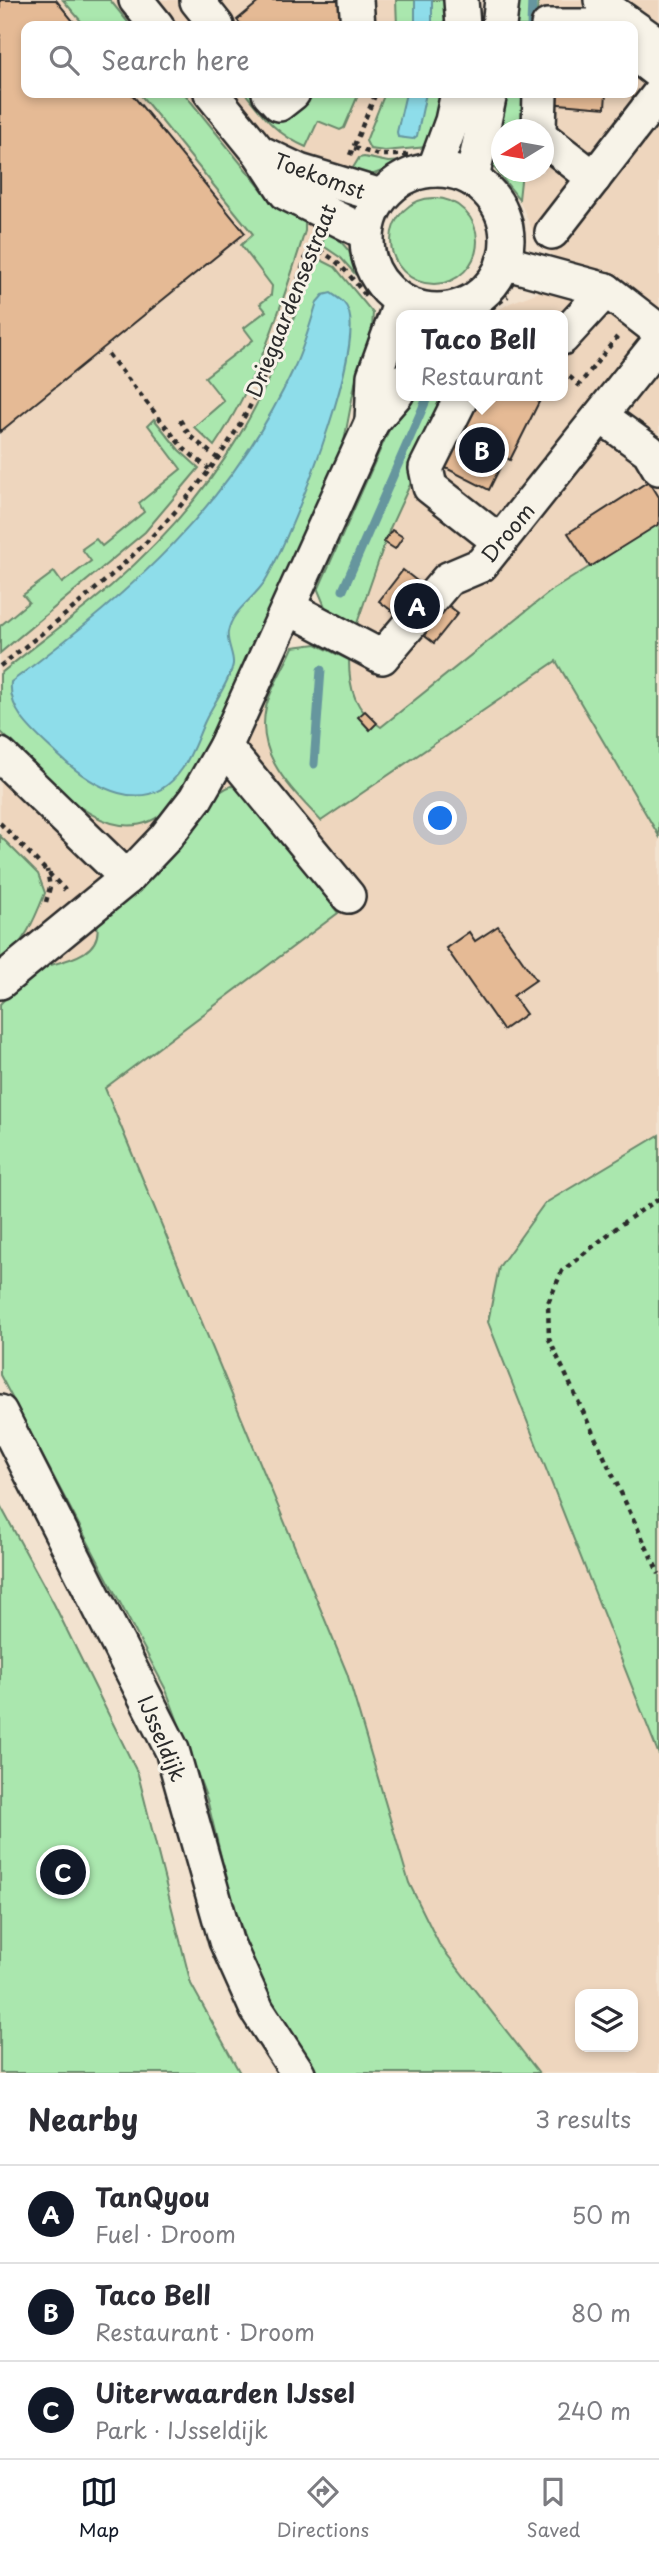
<!DOCTYPE html>
<html lang="en">
<head>
<meta charset="utf-8">
<style>
  :root { --surface:#fff; --page:#f7f7f7; --text:#2b2b33; --muted:#7c7c81; --line:#e1e1e2; --accent:#111827 }
  body { margin:0; font-family:"Playpen Sans",sans-serif; background:var(--page); color:var(--text) }
  .controls { position:absolute; right:21px; bottom:21px; display:grid; overflow:hidden; border-radius:14px; box-shadow:0 4px 10px #0003 }
  .controls button { width:63px; height:63px; display:grid; place-items:center; padding:0; border:0; border-bottom:2px solid var(--line); background:var(--surface); color:var(--text); font:35px sans-serif }
  .compass { position:absolute; left:491px; top:119px; width:63px; height:63px; border-radius:50%; background:var(--surface); box-shadow:0 4px 10px #0003; rotate:259deg }
  .you { position:absolute; left:441px; top:819px; width:24px; height:24px; margin:-18px; border:5px solid #fff; border-radius:50%; background:#1a73e8; box-shadow:0 0 0 10px #1a73e833 }
  .badge { display:grid; place-items:center; width:46px; height:46px; border-radius:50%; background:var(--accent); color:#fff; font-size:23px; font-weight:700 }
  .pin { position:absolute; translate:-50% -50%; border:4px solid #fff; box-shadow:0 2px 7px #0006 }
  .popup { position:absolute; left:396px; top:310px; width:172px; height:91px; box-sizing:border-box; display:grid; place-content:center; border-radius:14px; background:var(--surface); filter:drop-shadow(0 2px 5px #0005); font-size:23px; white-space:nowrap; color:var(--muted) }
  .popup b { font-size:26px; color:var(--text) }
  .popup::after { content:''; position:absolute; left:50%; top:100%; margin-left:-14px; border:14px solid transparent; border-top-color:var(--surface) }
  .list { margin:0; padding:0; list-style:none }
  h2 { display:flex; justify-content:space-between; align-items:center; height:91px; margin:0; padding:0 28px; font-size:30px }
  h2 small { font-size:23px; font-weight:400; color:var(--muted) }
  .list li { display:grid; grid-template-columns:46px 1fr auto; gap:21px; align-items:center; box-sizing:border-box; height:98px; padding:0 28px; border-top:2px solid var(--line) }
  .list b { display:block; font-size:26px; white-space:nowrap }
  .list p { margin:0; font-size:23px; white-space:nowrap; color:var(--muted) }
  .list em { font-size:23px; font-style:normal; color:var(--muted) }
  .icon { flex:none; width:38px; height:38px; fill:none; stroke:currentColor; stroke-width:2; stroke-linecap:round; stroke-linejoin:round }
  .map { position:relative; flex:none; width:659px; height:2073px; overflow:hidden }
  .search { position:absolute; background:var(--surface); box-shadow:0 4px 10px #0003; left:21px; right:21px; top:21px; height:77px; display:flex; align-items:center; gap:18px; box-sizing:border-box; padding:0 24px; border-radius:14px; color:var(--muted); font-size:26px }
  .sheet { height:385px; background:var(--surface) }
  nav { display:flex; justify-content:space-around; align-items:center; box-sizing:border-box; height:98px; border-top:2px solid var(--line); background:var(--surface); font-size:19px; color:var(--muted) }
  nav a { display:grid; justify-items:center; gap:4px }
  nav .on { color:var(--accent) }
  .map>svg:first-child { display:block }
</style>
</head>
<body>
<div class="map">
<svg width="659" height="2073" viewBox="0 0 659 2073">
  <rect width="100%" height="100%" fill="#f2e2cf"/>
  <filter id="ink" filterUnits="userSpaceOnUse"><feTurbulence type="fractalNoise" baseFrequency=".0143" numOctaves="2"/><feDisplacementMap in="SourceGraphic" scale="14" xChannelSelector="R" yChannelSelector="G"/><feConvolveMatrix kernelMatrix="1 2 1 2 8 2 1 2 1" color-interpolation-filters="sRGB"/></filter>
  <g filter="url(#ink)">
    <g fill="#eed6be" fill-rule="evenodd">
      <path d="M0,0H406L404,26H26V93H398L329,356L210,604L367,765L584,621L659,765V2073H518L380,1890L0,950ZM580,1994H633V2047H580Z"/>
      <polygon points="538,0 659,0 659,523 551,591 381,728 368,719 349,687 349,647 390,528 451,396 562,396 562,315 490,315 510,303 544,290 553,255 538,244 519,199 522,172 544,172 544,130 529,93 633,93 633,26 536,26"/>
    </g>
    <g fill="#aae7ae" stroke="#6a896c" stroke-width="2">
      <polygon points="63,0 110,0 131,26 85,26"/>
      <polygon points="396,0 450,0 451,26 397,26"/>
      <polygon points="516,0 538,0 536,26 511,26"/>
      <path d="M139,93H184L272,202L305,220V231C281,307 259,380 214,446L194,427L224,401L205,377L253,340L244,328L266,311L260,304L271,295L272,286L241,245L253,234Z"/>
      <path d="M245,93H359L344,128L340,130L318,121L306,147C276,134 265,118 245,93Z"/>
      <polygon points="385,93 445,93 427,147 385,151 370,149 366,141"/>
      <polygon points="498,93 529,93 526,129 502,130 502,172 522,172 519,199 488,160"/>
      <polygon points="364,157 388,162 408,161 374,174 348,176 359,158"/>
      <circle cx="434" cy="241" r="43"/>
      <polygon points="327,226 349,251 356,275 341,258 322,245"/>
      <path d="M317,258L335,267L373,313L372,329L357,373L343,447L199,764C190,779 180,797 168,809C109,864 39,768 0,731V674C37,644 76,616 112,585C221,489 271,398 313,261Z"/>
      <polygon points="404,396 451,396 390,528 354,632 328,614 318,590"/>
      <polygon points="154,419 179,450 199,468 145,532 0,653 0,626 29,602 23,595 54,572 62,583 91,561 82,549 96,539 102,546 144,512 139,503 181,469 148,425"/>
      <path d="M659,523V836L556,661L321,821C291,788 255,756 266,707C271,687 285,666 293,647L316,644L349,660C349,690 355,710 381,727L551,591Z"/>
      <path d="M231,786L241,788L338,913L105,1088L347,1673L409,1883L439,1944L539,2073H319L281,2018L252,1962L229,1889L207,1799L166,1690L0,1375V1004C11,993 27,972 43,967C64,961 103,955 97,924C130,896 163,869 189,834C202,817 211,793 231,786Z"/>
      <path d="M0,836L38,874L45,893C35,918 24,947 0,960Z"/>
      <polygon points="659,1135 659,1755 488,1322 499,1267 544,1204"/>
      <polygon points="0,1505 54,1604 138,1774 191,1984 240,2073 0,2073"/>
    </g>
    <g fill="#8eddea" stroke="#66969e" stroke-width="2">
      <rect x="415" y="0" width="17" height="26"/>
      <polygon points="406,93 426,93 417,136 413,139 398,137 397,132"/>
      <path d="M331,293C339,299 346,302 349,312C362,358 291,537 265,581C254,599 232,610 228,632C226,642 234,654 233,664C231,679 212,706 205,721C198,736 192,755 182,769C146,821 91,786 57,754C36,734 8,713 11,682C130,594 231,505 294,368C304,347 310,324 317,302L323,295Z"/>
    </g>
    <g fill="none" stroke-linecap="round" stroke-linejoin="round">
      <g stroke="#66969e" stroke-width="9">
        <polyline points="531,26 532,0"/>
        <polyline points="343,590 428,396"/>
        <polyline points="314,764 321,670"/>
      </g>
    </g>
    <g fill="#e5ba95" stroke="#2b2b2b" stroke-width="2">
      <polygon points="0,0 56,0 77,26 26,26 26,93 131,93 245,233 0,432"/>
      <polygon points="261,0 342,0 344,26 242,26 237,20"/>
      <polygon points="549,93 606,93 605,108 548,103"/>
      <polygon points="472,396 542,396 510,460 505,457 489,490 438,464"/>
      <polygon points="649,481 659,497 659,524 590,567 568,533"/>
      <polygon points="392,530 403,537 395,549 384,542"/>
      <polygon points="403,570 458,613 434,643 379,601"/>
      <polygon points="365,711 377,723 370,730 358,717"/>
      <polygon points="498,926 536,980 513,996 526,1014 503,1030 446,948 469,932 475,941"/>
    </g>
    <g fill="none" stroke-linecap="round" stroke-linejoin="round">
      <defs>
        <g id="minor">
          <polyline points="136,0 157,26"/>
          <polyline points="356,0 358,26"/>
          <polyline points="461,0 463,26"/>
          <polyline points="601,0 611,11 659,45"/>
          <polyline points="197,1 217,26"/>
          <polyline points="499,26 502,0"/>
          <polyline points="548,26 588,26"/>
          <polyline points="633,53 659,73"/>
          <polyline points="211,93 259,152 286,193 366,233"/>
          <polyline points="269,93 279,104 293,93"/>
          <polyline points="539,130 540,93"/>
          <polyline points="544,139 594,178"/>
          <polyline points="259,152 299,171 381,196"/>
          <circle cx="437" cy="240" r="70"/>
          <polyline points="434,170 452,121 458,93"/>
          <polyline points="472,179 490,93"/>
          <polyline points="552,232 659,94"/>
          <polyline points="503,262 606,290 659,331"/>
          <polyline points="562,338 606,290"/>
          <polyline points="462,396 426,468 430,487 500,542"/>
          <polyline points="601,416 649,451 659,468"/>
          <polyline points="372,422 374,376 401,301"/>
          <polyline points="289,608 382,657 448,579 481,565 659,342"/>
          <polyline points="225,747 348,896"/>
          <polyline points="0,755 127,878"/>
          <polyline points="0,982 127,878 165,838 196,798 225,747 372,422 397,393 402,381"/>
          <polyline points="0,1412 172,1750 226,1941 257,2010 298,2073"/>
        </g>
      </defs>
      <use href="#minor" stroke="#2b2b2b" stroke-width="38"/>
      <g stroke="#2b2b2b" stroke-width="4.5" stroke-dasharray="5 5" stroke-linecap="butt">
        <polyline points="354,148 379,155 408,155"/>
        <polyline points="350,155 376,93"/>
        <polyline points="503,187 511,198 521,226"/>
        <path d="M310,247C338,256 350,277 368,298"/>
        <polyline points="483,315 508,296"/>
        <polyline points="108,354 183,448 209,469"/>
        <polyline points="562,370 579,385 617,337"/>
        <polyline points="180,420 190,436 217,458"/>
        <path d="M0,666C103,587 212,498 265,375C284,331 294,284 313,240"/>
        <polyline points="0,823 65,890"/>
        <polyline points="46,902 50,887 47,870"/>
        <polyline points="659,1199 624,1222 562,1271 548,1303 549,1339 659,1574"/>
      </g>
      <use href="#minor" stroke="#f7f3e8" stroke-width="33"/>
    </g>
  </g>
  <g text-anchor="middle" dominant-baseline="central" stroke-width="6" stroke-linejoin="round" paint-order="stroke">
    <g font-size="21" fill="#2b2b2b" stroke="#f7f3e8">
      <text transform="translate(320 175) rotate(20)">Toekomst</text>
      <text transform="translate(290 300) rotate(-68)">Driegaardensestraat</text>
      <text transform="translate(507 532) rotate(-50)">Droom</text>
      <text transform="translate(163 1738) rotate(67)">IJsseldijk</text>
    </g>
  </g>
</svg>
<div class="controls">
<button><svg class="icon" aria-label="layers" viewBox="0 0 24 24"><path d="M12 4l9 5-9 5-9-5zM3 14l9 5 9-5"/></svg></button>
</div>
<svg class="compass" viewBox="-18 -18 36 36"><path d="M0-13l5 13h-10z" fill="#e53935"/><path d="M0 13l5-13h-10z" fill="#7c7c81"/></svg>
<div class="you"></div>
<div class="pin badge" style="left:417px;top:606px">A</div>
<div class="pin badge" style="left:482px;top:450px">B</div>
<div class="popup"><b>Taco Bell</b>Restaurant</div>
<div class="pin badge" style="left:63px;top:1872px">C</div>
<div class="search"><svg class="icon" aria-label="search" viewBox="0 0 24 24"><circle cx="10" cy="10" r="6"/><path d="M15 15l6 6"/></svg>Search here</div>
</div>
<section class="sheet">
<h2>Nearby<small>3 results</small></h2>
<ul class="list">
<li><span class="badge">A</span><div><b>TanQyou</b><p>Fuel · Droom</p></div><em>50 m</em></li>
<li><span class="badge">B</span><div><b>Taco Bell</b><p>Restaurant · Droom</p></div><em>80 m</em></li>
<li><span class="badge">C</span><div><b>Uiterwaarden IJssel</b><p>Park · IJsseldijk</p></div><em>240 m</em></li>
</ul>
</section>
<nav>
<a class="on"><svg class="icon" aria-label="map" viewBox="0 0 24 24"><path d="M3 6l6-2 6 2 6-2v14l-6 2-6-2-6 2zM9 4v14M15 6v14"/></svg>Map</a>
<a><svg class="icon" aria-label="directions" viewBox="0 0 24 24"><path d="M12 3l9 9-9 9-9-9zM9 14v-3h6M13 9l2 2-2 2"/></svg>Directions</a>
<a><svg class="icon" aria-label="saved" viewBox="0 0 24 24"><path d="M7 4h10v16l-5-4-5 4z"/></svg>Saved</a>
</nav>
</body>
</html>
